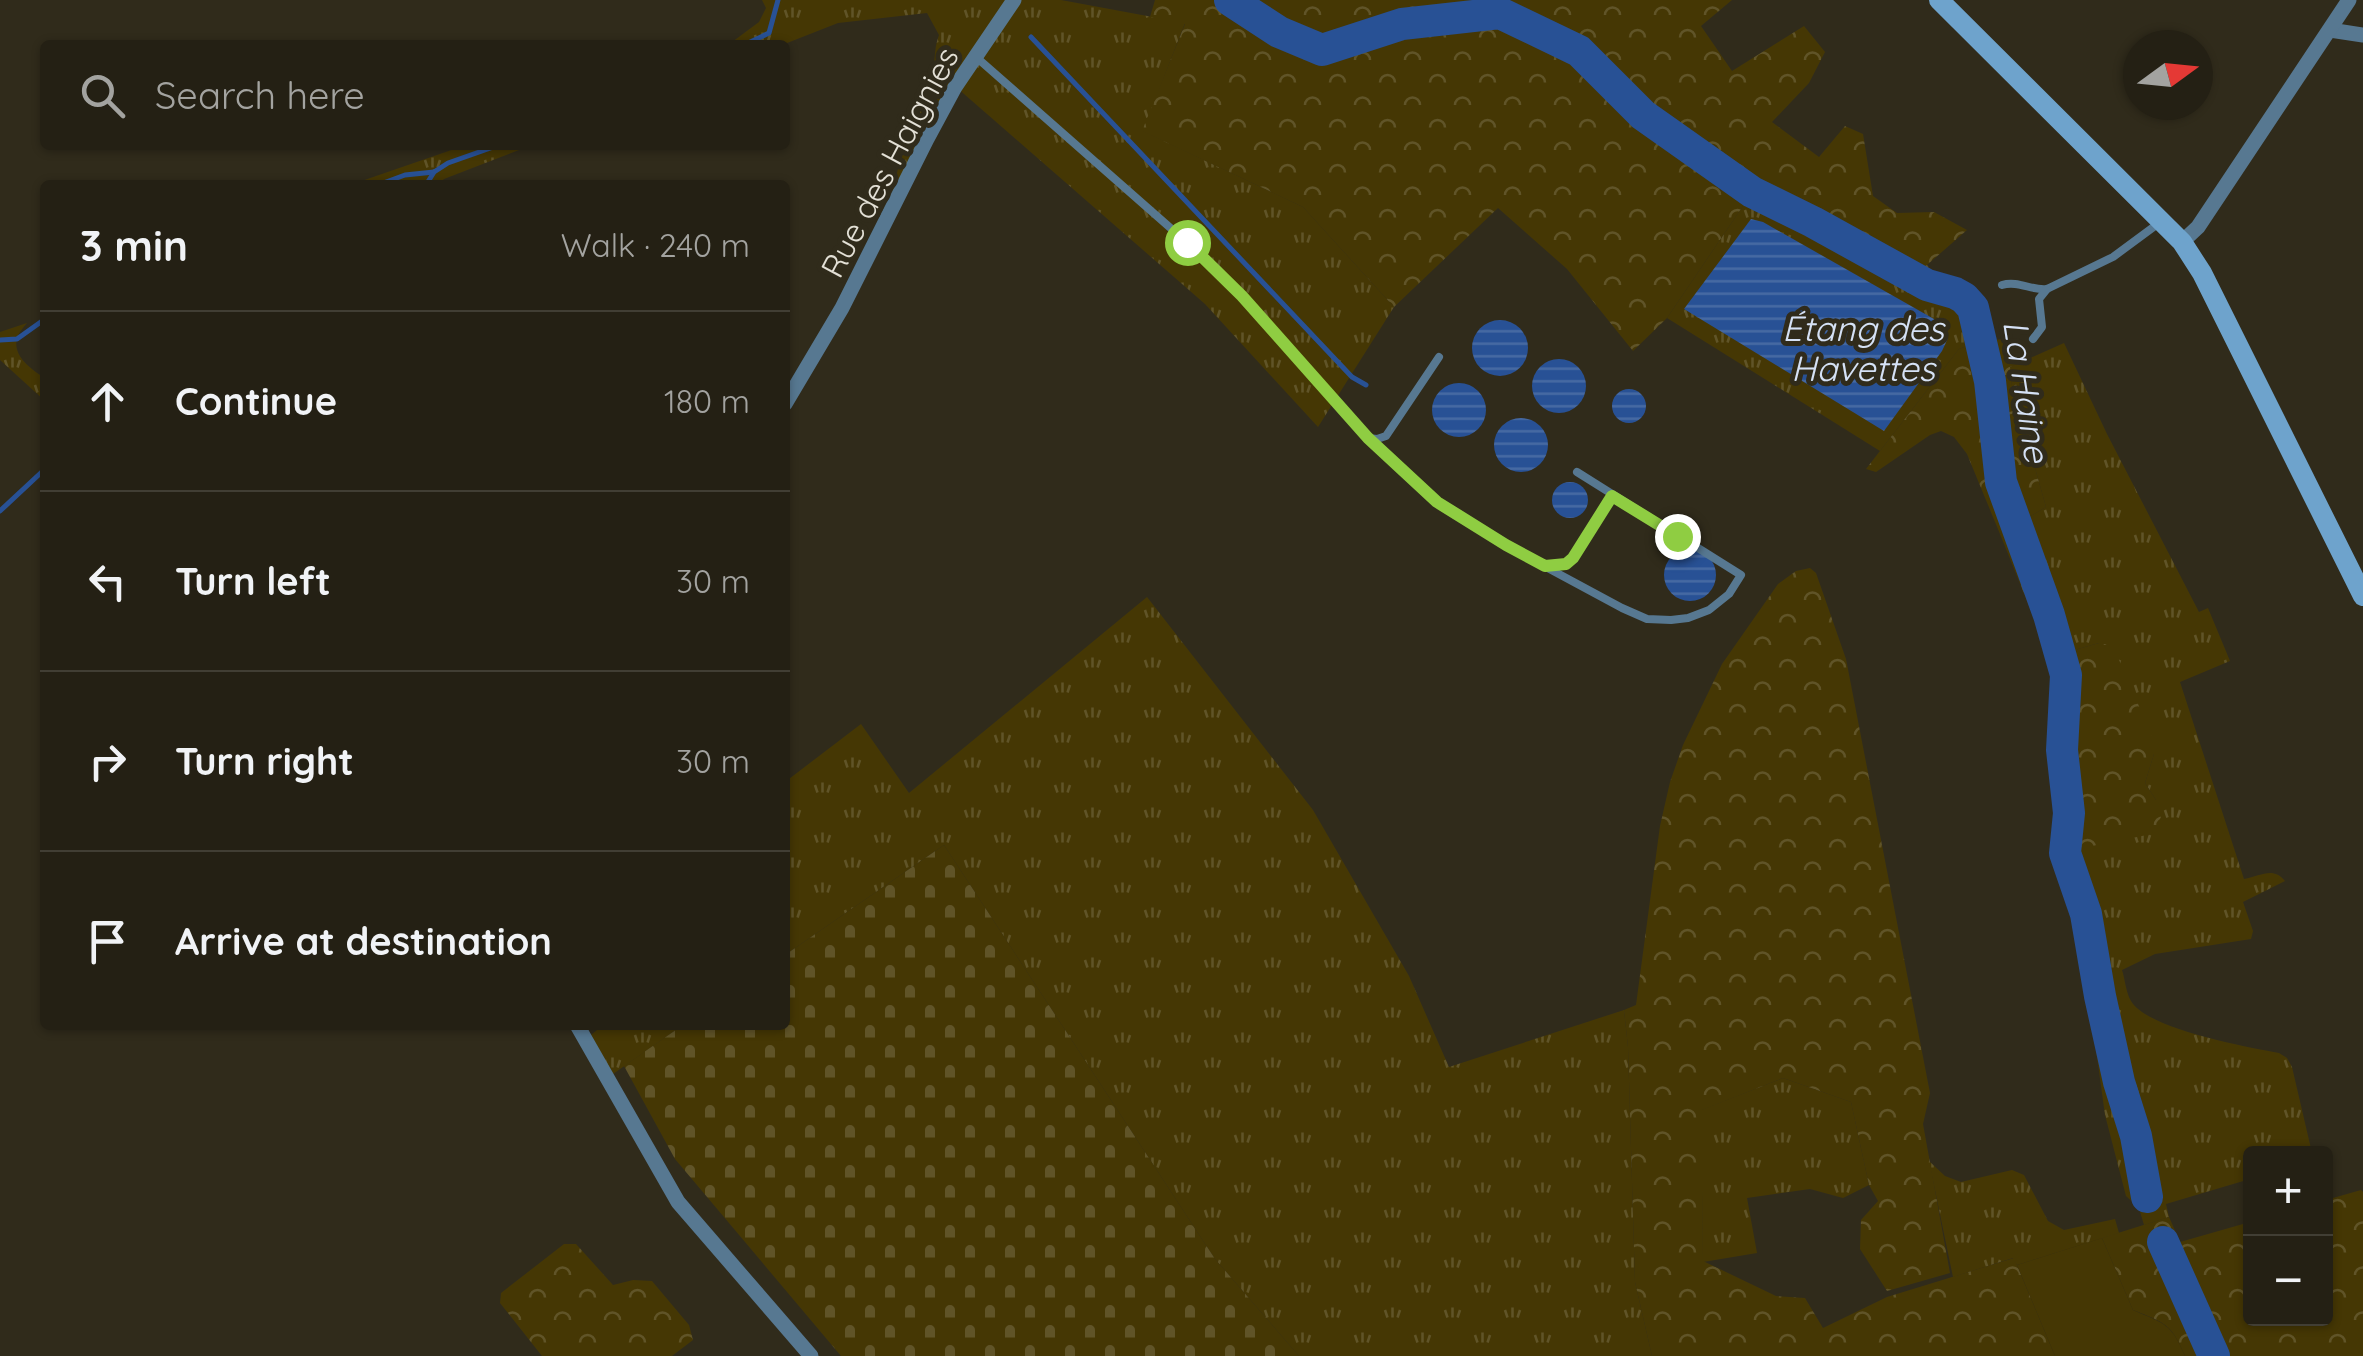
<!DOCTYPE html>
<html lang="en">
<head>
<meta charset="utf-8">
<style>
  :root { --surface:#242014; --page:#302d22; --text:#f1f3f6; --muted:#a3a3a0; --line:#413e34 }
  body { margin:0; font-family:Quicksand,sans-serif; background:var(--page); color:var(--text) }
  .controls { position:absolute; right:30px; bottom:30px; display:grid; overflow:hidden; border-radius:10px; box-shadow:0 2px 8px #0004 }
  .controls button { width:90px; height:90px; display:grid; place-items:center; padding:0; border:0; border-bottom:2px solid var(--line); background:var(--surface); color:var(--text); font:50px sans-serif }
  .compass { position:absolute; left:2123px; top:30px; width:90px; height:90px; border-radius:50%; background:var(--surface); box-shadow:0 2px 8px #0004; rotate:75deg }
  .stop { position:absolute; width:30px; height:30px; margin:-22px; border:8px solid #8fcd42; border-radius:50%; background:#fff }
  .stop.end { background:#8fcd42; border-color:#fff; box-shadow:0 2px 10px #0008 }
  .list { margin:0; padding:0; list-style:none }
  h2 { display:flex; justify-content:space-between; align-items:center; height:130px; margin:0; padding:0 40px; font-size:42px }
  h2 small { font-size:32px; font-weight:400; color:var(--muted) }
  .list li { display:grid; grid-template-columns:65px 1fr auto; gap:30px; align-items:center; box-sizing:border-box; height:180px; padding:0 40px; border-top:2px solid var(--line) }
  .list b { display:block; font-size:38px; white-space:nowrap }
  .list em { font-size:32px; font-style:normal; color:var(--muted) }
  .icon { flex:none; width:55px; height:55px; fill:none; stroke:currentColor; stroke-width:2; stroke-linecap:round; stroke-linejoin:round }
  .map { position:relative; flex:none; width:2363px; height:1356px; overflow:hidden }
  .search { position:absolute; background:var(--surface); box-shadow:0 2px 8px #0004; left:40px; top:40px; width:750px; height:110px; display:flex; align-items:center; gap:25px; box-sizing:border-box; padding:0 35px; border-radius:10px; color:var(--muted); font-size:38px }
  .panel { position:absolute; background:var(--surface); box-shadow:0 2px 8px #0004; left:40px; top:180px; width:750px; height:850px; border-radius:10px }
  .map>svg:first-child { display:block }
</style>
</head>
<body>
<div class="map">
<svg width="2363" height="1356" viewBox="0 0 2363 1356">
  <defs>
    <pattern id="grass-tufts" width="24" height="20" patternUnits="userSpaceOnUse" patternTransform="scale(2.5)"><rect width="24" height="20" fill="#453704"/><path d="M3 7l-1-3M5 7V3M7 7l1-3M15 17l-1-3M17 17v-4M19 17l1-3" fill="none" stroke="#605428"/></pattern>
    <pattern id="forest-crowns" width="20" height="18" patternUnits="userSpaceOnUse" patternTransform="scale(2.5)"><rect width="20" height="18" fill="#453704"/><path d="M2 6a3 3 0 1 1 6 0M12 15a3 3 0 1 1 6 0" fill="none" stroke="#605428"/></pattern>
    <pattern id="cemetery-stones" width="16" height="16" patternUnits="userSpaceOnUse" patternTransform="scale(2.5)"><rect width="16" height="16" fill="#453704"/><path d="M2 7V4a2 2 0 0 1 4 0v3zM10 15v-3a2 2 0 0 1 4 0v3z" fill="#605428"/></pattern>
    <pattern id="water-rules" width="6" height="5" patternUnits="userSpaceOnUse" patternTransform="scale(2.5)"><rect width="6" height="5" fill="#285195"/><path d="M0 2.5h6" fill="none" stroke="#476aa3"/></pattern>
  </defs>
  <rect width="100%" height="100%" fill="#302b1b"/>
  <g fill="url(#grass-tufts)" fill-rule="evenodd">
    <path d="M762,0H1009L892,197C897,156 920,121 931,82C936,65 933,50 939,35L927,13L838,23L782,45H728L759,22L766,8Z"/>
    <polygon points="1014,0 1061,0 1185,23 1143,131 1303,207 1394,307 1318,427 1205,304 956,87"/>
    <polygon points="466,145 532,145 444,179 437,185 350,185"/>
    <polygon points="1745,203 1891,279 1898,270 1927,265 1961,306 1975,343 1959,349 1880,451 1667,318"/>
    <path d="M27,323C23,328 19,332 17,338C12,356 32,370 45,378V401L0,360V332Z"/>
    <path d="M2064,343L2107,434L2199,612L2208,608L2230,661L2180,682L2244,879C2261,876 2273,866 2285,881L2243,902L2253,931L2251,939L2155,954L2122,970C2125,979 2126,993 2131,1001C2147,1029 2247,1047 2279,1053L2287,1058L2292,1067L2312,1153L2250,1154V1179L2166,1204L2169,1217L2144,1225L2139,1208L2126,1196L2105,1115L2076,903L2057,846V792L2054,766L2056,686L2042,638L2000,534L2046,507L2012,386L2010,367ZM2099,643L2154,754L2145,783L2156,800L2072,849L2073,811L2066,749L2071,660L2078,649Z"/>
    <polygon points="1147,597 1313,810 1409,976 1449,1067 1624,1010 1628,1047 1635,1282 1652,1356 1299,1356 1215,1259 944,845 785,955 785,782 861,724 909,793"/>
    <polygon points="603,1025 683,1025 613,1074 591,1035"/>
    <polygon points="1783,1078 1851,1102 1869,1185 1843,1198 1810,1189 1747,1198 1757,1253 1703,1262 1701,1110"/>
    <polygon points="1929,1161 1945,1176 1961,1182 2012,1170 2024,1175 2048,1221 2064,1230 2115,1219 2119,1233 2017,1265 2013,1258 1953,1277"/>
  </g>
  <g fill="url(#forest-crowns)">
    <polygon points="1155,0 1732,0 1701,26 1732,71 1804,26 1825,52 1809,83 1772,122 1819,157 1845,126 1863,134 1873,196 1897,213 1934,212 1967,230 1927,265 1898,270 1892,279 1745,203 1667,318 1633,351 1567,269 1498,208 1394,307 1303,207 1142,131 1185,24 1150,17"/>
    <polygon points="2009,338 2019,363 2010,367 2012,386 2046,507 2000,534 1967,454 1954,437 1941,431 1930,435 1876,472 1866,469 1959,349 1975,343"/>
    <polygon points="1810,568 1816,573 1846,659 1930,1093 1923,1124 1950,1273 1887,1291 1860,1249 1861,1220 1878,1201 1869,1185 1851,1102 1783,1078 1702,1110 1703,1261 1776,1296 1805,1298 1823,1328 1887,1297 2014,1258 2055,1356 1652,1356 1635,1282 1628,1047 1624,1010 1636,1005 1660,826 1670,782 1683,745 1722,664 1778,584 1796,571"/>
    <polygon points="2099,643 2113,646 2154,741 2154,754 2145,783 2156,800 2161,817 2152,834 2072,850 2073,811 2066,749 2071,660 2078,649"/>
    <path d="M2361,1190L2363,1192V1356H2185C2171,1323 2165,1323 2133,1310L2102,1238L2169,1217L2180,1242L2250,1222V1318H2326V1200Z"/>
    <polygon points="564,1244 576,1244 613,1285 633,1280 652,1281 689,1325 693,1340 672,1356 542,1356 500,1303 501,1293"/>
  </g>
  <polygon fill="url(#cemetery-stones)" points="944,845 1215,1259 1299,1356 841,1356 675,1159 624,1066 683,1025 785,1025 785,955"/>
  <path fill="#453704" d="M2102,1238L2133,1310C2165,1324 2171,1323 2185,1356H2055L2017,1265Z"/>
  <g fill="url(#water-rules)">
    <polygon points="1751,219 1763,222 1934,319 1948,338 1942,351 1884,431 1684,309"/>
    <circle cx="1500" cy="348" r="28"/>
    <circle cx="1559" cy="386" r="27"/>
    <circle cx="1459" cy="410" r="27"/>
    <circle cx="1629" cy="406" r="17"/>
    <circle cx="1521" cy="445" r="27"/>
    <circle cx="1570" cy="500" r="18"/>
    <circle cx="1690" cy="575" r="26"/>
  </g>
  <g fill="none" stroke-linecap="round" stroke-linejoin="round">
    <g stroke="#285195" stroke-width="5">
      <polyline points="1031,37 1352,377 1366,385"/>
      <polyline points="744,45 769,33 778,0"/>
      <polyline points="378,185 405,175 434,172 448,163 499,145"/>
      <polyline points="426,185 434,172"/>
      <polyline points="0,340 17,339 45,319"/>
      <polyline points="0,511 45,469"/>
    </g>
    <g stroke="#285195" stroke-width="32">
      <polyline points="1230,0 1279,32 1322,50 1402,24 1500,13 1579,51 1643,115 1752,192 1813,222 1927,285 1955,293 1964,298 1973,308 1990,381 2001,482 2049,615 2066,675 2062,750 2069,813 2065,853 2086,914 2100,996 2119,1082 2136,1136 2147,1197"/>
      <polyline points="2163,1242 2214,1356"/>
    </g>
    <g stroke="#577891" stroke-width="8">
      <polyline points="976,57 1216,268 1368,438 1437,502 1505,545 1622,608 1647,619 1671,620 1688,618 1709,610 1729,594 1741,575 1577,472"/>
      <path d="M2002,285C2018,280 2032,291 2047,289L2113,257L2159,223"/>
      <polyline points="2033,339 2042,327 2039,299 2047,289"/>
      <polyline points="1368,438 1377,439 1386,436 1439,357"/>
      <polyline points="1548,566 1566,564 1573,557 1612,496"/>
    </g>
    <g stroke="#577891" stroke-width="15">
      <polyline points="2330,30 2363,35"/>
      <polyline points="2182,242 2198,227 2349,0"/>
      <polyline points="785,404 842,308 927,139 955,87 1014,0"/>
      <polyline points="577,1025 678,1202 811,1356"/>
    </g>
    <polyline stroke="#6ea3cc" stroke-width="20" points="1939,0 2182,242 2202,273 2363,596"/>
  </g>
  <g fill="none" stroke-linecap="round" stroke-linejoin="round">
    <polyline stroke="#8fcd42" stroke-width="12" points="1187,242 1242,296 1368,438 1437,502 1506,545 1545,566 1566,564 1573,558 1612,496 1677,536"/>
  </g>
  <g text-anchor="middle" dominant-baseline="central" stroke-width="10" stroke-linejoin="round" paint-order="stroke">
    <g font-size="32" fill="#e3e0d6" stroke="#302b1b">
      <text transform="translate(889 162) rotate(-62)">Rue des Haignies</text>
    </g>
    <g font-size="35" font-style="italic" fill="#d5e1f5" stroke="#302b1b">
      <text x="1863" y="328">Étang des<tspan x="1863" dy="40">Havettes</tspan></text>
      <text transform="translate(2027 391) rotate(81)">La Haine</text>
    </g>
  </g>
</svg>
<div class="controls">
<button>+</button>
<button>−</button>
</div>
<svg class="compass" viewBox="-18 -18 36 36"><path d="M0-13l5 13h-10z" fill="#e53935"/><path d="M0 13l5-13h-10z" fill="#a3a3a0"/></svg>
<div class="stop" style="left:1187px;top:242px"></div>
<div class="stop end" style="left:1677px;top:536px"></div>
<div class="search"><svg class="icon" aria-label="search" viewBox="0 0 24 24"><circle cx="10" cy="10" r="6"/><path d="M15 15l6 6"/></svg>Search here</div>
<section class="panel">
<h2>3 min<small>Walk · 240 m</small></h2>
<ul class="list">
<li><svg class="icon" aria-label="ahead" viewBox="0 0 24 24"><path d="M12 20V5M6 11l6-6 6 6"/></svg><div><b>Continue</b></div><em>180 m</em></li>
<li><svg class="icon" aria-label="left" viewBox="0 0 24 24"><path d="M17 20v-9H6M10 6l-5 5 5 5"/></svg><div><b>Turn left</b></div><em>30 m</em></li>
<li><svg class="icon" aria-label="right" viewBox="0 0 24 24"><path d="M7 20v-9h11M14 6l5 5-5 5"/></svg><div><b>Turn right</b></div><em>30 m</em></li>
<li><svg class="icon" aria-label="arrive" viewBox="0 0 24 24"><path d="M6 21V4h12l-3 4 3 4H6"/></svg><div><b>Arrive at destination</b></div></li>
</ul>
</section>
</div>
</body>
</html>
